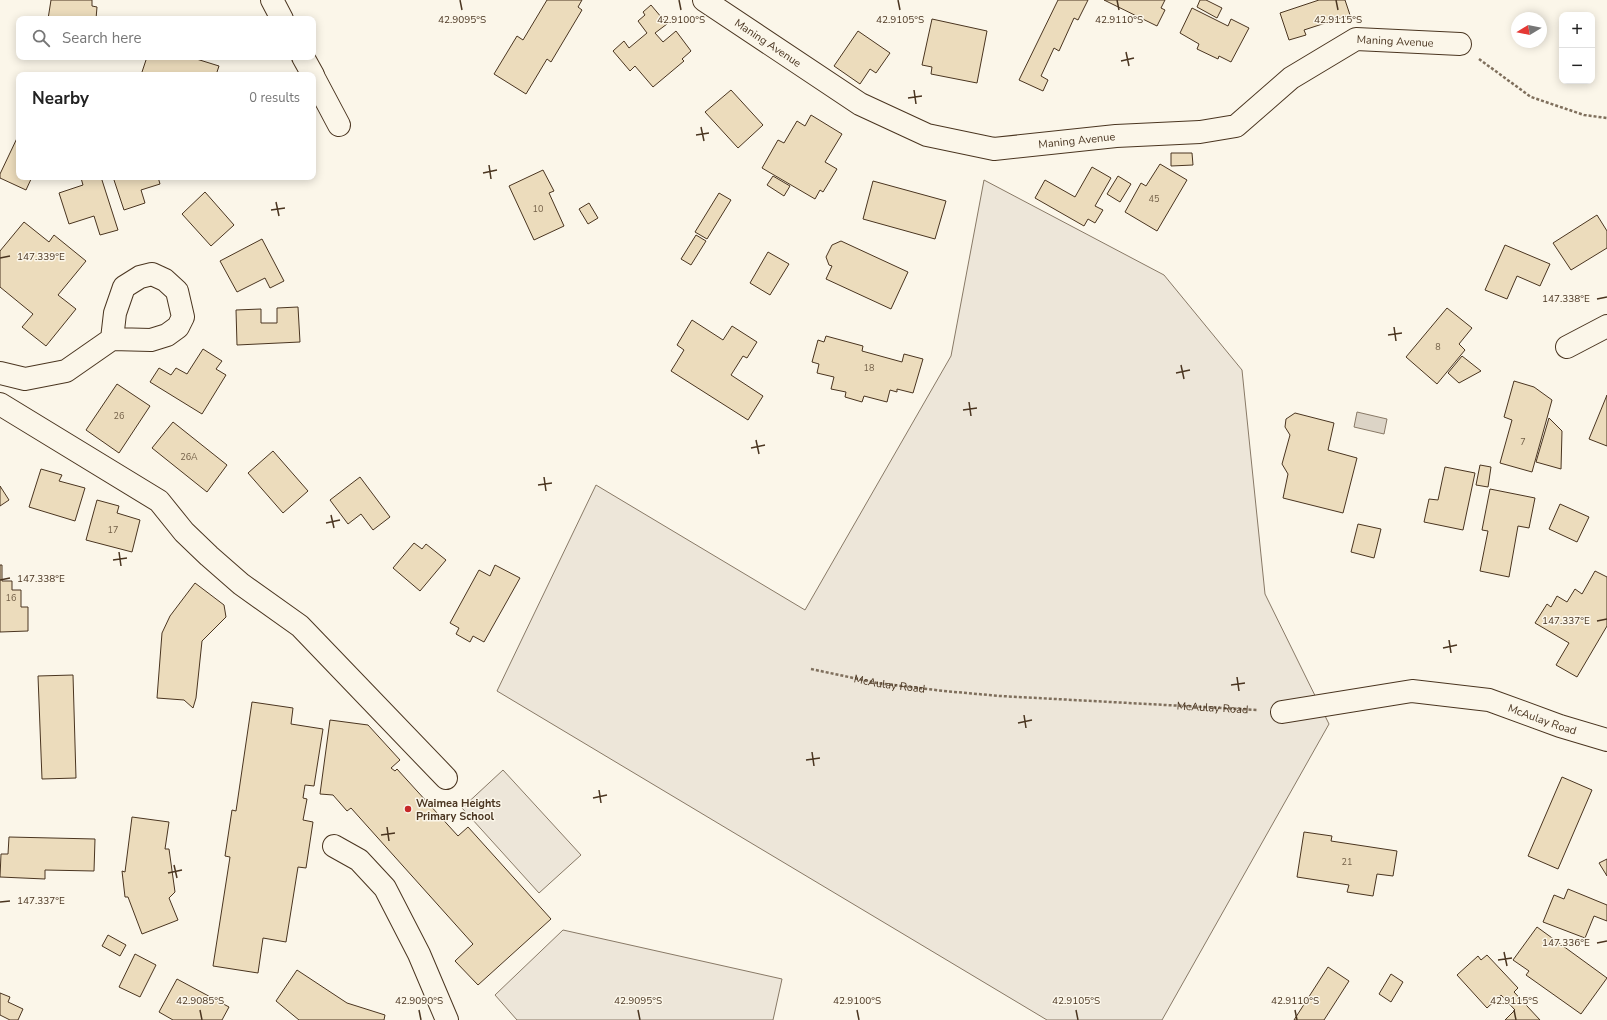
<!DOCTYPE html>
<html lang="en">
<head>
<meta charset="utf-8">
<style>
  :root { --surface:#fff; --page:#f2f2f2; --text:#222; --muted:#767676; --line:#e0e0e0 }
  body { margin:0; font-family:"Nunito Sans",sans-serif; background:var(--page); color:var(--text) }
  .controls { position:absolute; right:12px; top:12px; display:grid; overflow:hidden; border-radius:8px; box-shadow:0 2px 10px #0003 }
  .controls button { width:36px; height:36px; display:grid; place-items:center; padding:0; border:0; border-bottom:1px solid var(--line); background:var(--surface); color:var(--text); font:20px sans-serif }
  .compass { position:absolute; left:1511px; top:12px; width:36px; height:36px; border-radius:50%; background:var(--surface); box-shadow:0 2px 10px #0003; rotate:260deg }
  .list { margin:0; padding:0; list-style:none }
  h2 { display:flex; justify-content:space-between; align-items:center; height:52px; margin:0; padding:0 16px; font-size:17px }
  h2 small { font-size:13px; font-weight:400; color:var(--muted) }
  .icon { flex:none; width:22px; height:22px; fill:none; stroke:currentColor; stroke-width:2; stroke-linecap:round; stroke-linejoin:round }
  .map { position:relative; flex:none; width:1607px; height:1020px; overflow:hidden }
  .search { position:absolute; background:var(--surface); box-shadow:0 2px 10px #0003; left:16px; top:16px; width:300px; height:44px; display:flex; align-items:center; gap:10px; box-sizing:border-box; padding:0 14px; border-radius:8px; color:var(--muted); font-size:15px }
  .panel { position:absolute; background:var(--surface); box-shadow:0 2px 10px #0003; left:16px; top:72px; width:300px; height:108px; border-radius:8px }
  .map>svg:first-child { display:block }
</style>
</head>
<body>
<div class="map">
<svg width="1607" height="1020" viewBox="0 0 1607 1020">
  <rect width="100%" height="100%" fill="#fbf6e9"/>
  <g fill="#ede6d9" stroke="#887966">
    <polygon points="984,180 1164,275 1242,370 1265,594 1329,724 1162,1020 1047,1020 497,691 596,485 805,610 951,356"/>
    <polygon points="503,770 581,855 539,893 462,808"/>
    <polygon points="563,930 782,979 773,1020 517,1020 495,995"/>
  </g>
  <polygon fill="#dcd4c6" stroke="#887966" points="1357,412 1387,419 1384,434 1354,427"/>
  <g fill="#ecdcbc" stroke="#4a3520">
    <polygon points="51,0 92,0 92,6 97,7 96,19 48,19"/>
    <polygon points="547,0 582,0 578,7 582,10 551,62 547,59 526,94 494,74 517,36 523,40"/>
    <polygon points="1058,0 1088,0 1078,20 1074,18 1059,51 1054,48 1041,76 1048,80 1043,91 1019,80"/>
    <polygon points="1104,0 1165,0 1161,8 1165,10 1157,26"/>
    <polygon points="1200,0 1206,0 1222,8 1217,18 1197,7"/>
    <polygon points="1319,0 1345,0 1350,15 1304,30 1306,35 1289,40 1280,13"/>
    <polygon points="651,5 667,24 655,33 663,42 676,31 691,51 682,59 684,61 653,87 635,66 630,71 613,51 624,41 629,48 647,33 638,21 645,15 643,12"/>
    <polygon points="1192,8 1228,26 1231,19 1249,28 1231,62 1219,56 1218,59 1197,49 1199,44 1180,33"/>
    <polygon points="932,19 987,31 977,83 931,74 932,67 922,65"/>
    <polygon points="858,31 890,53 876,73 870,69 860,84 834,66"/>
    <polygon points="147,57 190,57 219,66 216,75 141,75"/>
    <polygon points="731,90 763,125 738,148 705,112"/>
    <polygon points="811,115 842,134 825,162 837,169 823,192 820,190 815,199 762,168 778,140 784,143 797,121 805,126"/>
    <polygon points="19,134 19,177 32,177 26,190 0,178 0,174"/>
    <polygon points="1171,153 1192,153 1193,165 1171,166"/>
    <polygon points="1160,164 1187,180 1157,231 1125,212 1141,183 1146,186"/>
    <polygon points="1092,167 1111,178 1095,206 1103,210 1095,223 1088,219 1084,226 1035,198 1045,180 1075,197"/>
    <polygon points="543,170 554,191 549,193 564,226 534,240 509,186"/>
    <polygon points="773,176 790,186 784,196 767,185"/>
    <polygon points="1118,176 1131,184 1120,202 1107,194"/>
    <polygon points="84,177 101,177 118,230 100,235 94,216 69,224 59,193 83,185 81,178"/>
    <polygon points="113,177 158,177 160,184 141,190 145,203 124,210"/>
    <polygon points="873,181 946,201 935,239 863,219"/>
    <polygon points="205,192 234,225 211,246 182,214"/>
    <polygon points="719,193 731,200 707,239 695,232"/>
    <polygon points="589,203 598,218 588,224 579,209"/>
    <polygon points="1597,215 1607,231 1607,248 1571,270 1553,243"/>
    <polygon points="24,222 49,242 54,235 86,261 58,295 76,309 46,346 22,327 33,314 0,287 0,251"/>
    <polygon points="696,235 706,241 691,265 681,259"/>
    <polygon points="262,239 284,281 270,288 265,278 237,292 220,261"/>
    <polygon points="841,241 908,272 891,309 826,279 832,266 829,265 826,257 832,245"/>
    <polygon points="1505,245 1550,264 1540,286 1517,276 1507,299 1485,290"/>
    <polygon points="768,252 789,264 770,295 750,283"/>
    <polygon points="298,307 300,342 237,345 236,310 261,309 261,323 277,323 277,308"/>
    <polygon points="1447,308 1472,328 1459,344 1465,350 1437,384 1406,357"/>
    <polygon points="692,320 723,340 732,326 757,342 747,358 743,356 731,375 763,396 748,420 671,371 684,350 677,345"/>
    <polygon points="826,336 863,346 862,351 902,362 904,354 923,359 913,393 897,389 897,392 890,390 887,402 864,396 862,402 845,397 846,392 831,389 834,377 817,373 819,364 812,362 818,340 824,342"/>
    <polygon points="203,349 222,361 216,369 226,375 202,414 150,382 159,368 171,375 176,368 187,374"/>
    <polygon points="1462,356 1481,371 1459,383 1448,373"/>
    <polygon points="1514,381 1534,387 1552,400 1532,472 1500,463 1512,420 1504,417"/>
    <polygon points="117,384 150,406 119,453 86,430"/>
    <polygon points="1607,395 1607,446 1589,439"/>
    <polygon points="1295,413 1334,423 1328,450 1357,458 1343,513 1283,498 1288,474 1282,464 1290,435 1285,427 1286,419"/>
    <polygon points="1549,418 1562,431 1561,469 1536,462"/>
    <polygon points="173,422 227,465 207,492 152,448"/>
    <polygon points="273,451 308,491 283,513 248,473"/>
    <polygon points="1480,465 1491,467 1488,487 1476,485"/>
    <polygon points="1445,467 1475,473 1463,530 1424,522 1429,499 1438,500"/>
    <polygon points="41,469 62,475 59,481 85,488 75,521 29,507"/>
    <polygon points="360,477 390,517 373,530 361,514 348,524 330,500"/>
    <polygon points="0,486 9,500 0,506"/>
    <polygon points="1490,489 1535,498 1529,528 1518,526 1509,577 1480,571 1488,531 1482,530"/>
    <polygon points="97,500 119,506 117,513 140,520 132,552 86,540"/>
    <polygon points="1560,504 1589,517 1577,542 1549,529"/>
    <polygon points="1358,524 1381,529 1374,558 1351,552"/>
    <polygon points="414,543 422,549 426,544 446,560 420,591 393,568"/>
    <polygon points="0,565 2,565 2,581 12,581 12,590 21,590 21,607 28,607 28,631 0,632"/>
    <polygon points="495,565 520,578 484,642 473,636 470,642 456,634 459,628 450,623 479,570 490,576"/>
    <polygon points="1595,571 1607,577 1607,626 1577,677 1556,665 1569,643 1535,623 1547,604 1551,607 1557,596 1567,602 1575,589 1582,594"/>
    <polygon points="195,583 224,605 226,617 202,641 196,698 193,708 184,700 157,698 162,633 170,616"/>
    <polygon points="73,675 76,778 42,779 38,676"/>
    <polygon points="252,702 293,708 291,724 323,729 314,786 305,785 303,798 307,799 303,820 313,822 306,868 298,867 286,942 263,938 258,973 213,966 230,857 225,856 232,810 236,811"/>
    <polygon points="330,720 368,725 400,760 391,768 395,771 397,769 458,836 468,827 551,919 478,985 455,961 473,944 351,808 347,811 333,795 320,794"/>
    <polygon points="1562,777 1592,790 1558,869 1528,856"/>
    <polygon points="132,817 169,822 165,849 169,849 175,892 169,898 178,920 142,934 128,897 125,897 122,871 125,872"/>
    <polygon points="1304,832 1332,836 1331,841 1397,851 1393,876 1377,874 1373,896 1347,892 1349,885 1297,877"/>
    <polygon points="9,837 95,839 94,871 45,870 45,879 0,877 1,854 8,854"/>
    <polygon points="1607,859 1607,876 1599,863"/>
    <polygon points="1568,889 1607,905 1607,921 1594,916 1585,938 1543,922 1554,895 1564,899"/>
    <polygon points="1537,927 1607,978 1581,1014 1526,975 1529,971 1513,960"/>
    <polygon points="108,935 126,945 120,956 102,946"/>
    <polygon points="135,954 156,965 140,997 119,987"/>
    <polygon points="1487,955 1518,988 1514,992 1540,1020 1505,1020 1515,1010 1501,995 1487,1008 1457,975 1478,956 1481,960"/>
    <polygon points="1328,967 1349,981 1324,1020 1294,1020"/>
    <polygon points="297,970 347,1003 385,1015 384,1020 299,1020 276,1001"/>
    <polygon points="1391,974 1403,982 1391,1002 1379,994"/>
    <polygon points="177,979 229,1007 222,1020 173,1020 159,1012"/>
    <polygon points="0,993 10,997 8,1002 23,1009 18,1020 10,1020 0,1015"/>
  </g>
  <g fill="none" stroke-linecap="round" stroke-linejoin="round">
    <defs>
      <g id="minor">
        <polyline points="272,0 282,19"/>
        <path id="s2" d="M704,0L860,104L927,135L994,149L1116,136L1200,132L1236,126L1291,78L1356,39L1460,44"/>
        <polyline points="303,57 313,75"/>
        <polyline points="313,76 339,125"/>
        <polyline points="1567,347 1607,326"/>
        <polyline points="0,373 25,379 66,371 112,339 151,340 167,335 178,327 183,317 177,291 165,280 152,274 140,277 124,287 115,313 112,339"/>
        <polyline points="0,404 159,501 184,532 209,556 241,584 300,626 446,778"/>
        <path id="s3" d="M1282,712L1412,691L1489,700L1560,726L1607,740"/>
        <polyline points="334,846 359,860 385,888 419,954 447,1020"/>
      </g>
    </defs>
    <use href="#minor" stroke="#4a3520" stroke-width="24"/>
    <g stroke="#7f6f5c" stroke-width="2.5" stroke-dasharray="3 2" stroke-linecap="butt">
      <polyline points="1479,59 1531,97 1584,115 1607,118"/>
      <path id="s1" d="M811,669L877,683L944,691L1000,696L1258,710"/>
    </g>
    <use href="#minor" stroke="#fbf6e9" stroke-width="22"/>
  </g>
  <path fill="none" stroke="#4a3520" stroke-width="1.5" d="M460,0L462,10M679,0L681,10M898,0L900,10M1117,0L1119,10M1336,0L1338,10M1126,52L1129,66M1121,61L1134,58M914,90L916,104M908,98L922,96M701,127L704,141M696,135L709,133M489,165L491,179M483,173L497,170M276,202L279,216M271,210L285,208M0,258L10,256M1597,299L1607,297M1394,327L1396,341M1388,335L1402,333M1181,365L1184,379M1176,373L1190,370M969,402L971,416M963,410L977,408M756,440L759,454M751,448L765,445M544,477L546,491M538,485L552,483M331,515L334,528M326,523L340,520M119,552L121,566M113,560L127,558M0,580L10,578M1597,621L1607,619M1449,640L1451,653M1443,648L1457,645M1237,677L1239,691M1231,685L1245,683M1024,715L1026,728M1018,723L1032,720M812,752L814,766M806,760L820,758M599,790L601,803M593,798L607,795M387,827L389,841M381,835L395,833M174,865L177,878M168,873L182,870M0,902L10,901M1597,943L1607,941M1504,952L1507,966M1498,960L1512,958M200,1010L202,1020M419,1010L421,1020M638,1010L640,1020M857,1010L859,1020M1076,1010L1078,1020M1295,1010L1297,1020M1514,1010L1516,1020"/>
  <circle fill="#c62828" stroke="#fbf6e9" stroke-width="1.5" cx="408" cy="809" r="4"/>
  <g text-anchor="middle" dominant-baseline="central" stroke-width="3" stroke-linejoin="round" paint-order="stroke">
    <g font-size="9" fill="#725f47">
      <text x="1154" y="199">45</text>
      <text x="538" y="209">10</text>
      <text x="1438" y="347">8</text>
      <text x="869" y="368">18</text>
      <text x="119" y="416">26</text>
      <text x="1523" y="442">7</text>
      <text x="189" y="457">26A</text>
      <text x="113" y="530">17</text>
      <text x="11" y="598">16</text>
      <text x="1347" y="862">21</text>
    </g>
    <g font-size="11" fill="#4a3520" stroke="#fbf6e9">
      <text stroke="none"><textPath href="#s2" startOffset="761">Maning Avenue</textPath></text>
      <text stroke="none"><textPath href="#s2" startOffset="77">Maning Avenue</textPath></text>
      <text stroke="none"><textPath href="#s2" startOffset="413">Maning Avenue</textPath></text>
      <text stroke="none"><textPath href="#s1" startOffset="80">McAulay Road</textPath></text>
      <text stroke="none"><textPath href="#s1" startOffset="404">McAulay Road</textPath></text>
      <text stroke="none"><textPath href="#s3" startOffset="266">McAulay Road</textPath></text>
    </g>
    <g font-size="11" font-weight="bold" fill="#4a3520" stroke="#fbf6e9" text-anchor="start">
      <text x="416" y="803">Waimea Heights<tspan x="416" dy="13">Primary School</tspan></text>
    </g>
  </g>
  <g font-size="10" text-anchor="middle" fill="#4a3520" stroke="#fbf6e9" stroke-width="3" stroke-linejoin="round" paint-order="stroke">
    <text x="462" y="23">42.9095°S</text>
    <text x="681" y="23">42.9100°S</text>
    <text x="900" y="23">42.9105°S</text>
    <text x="1119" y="23">42.9110°S</text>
    <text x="1338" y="23">42.9115°S</text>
    <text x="41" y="260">147.339°E</text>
    <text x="1566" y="302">147.338°E</text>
    <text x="41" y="582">147.338°E</text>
    <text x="1566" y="624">147.337°E</text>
    <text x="41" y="904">147.337°E</text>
    <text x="1566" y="946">147.336°E</text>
    <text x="200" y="1004">42.9085°S</text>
    <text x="419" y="1004">42.9090°S</text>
    <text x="638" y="1004">42.9095°S</text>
    <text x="857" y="1004">42.9100°S</text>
    <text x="1076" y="1004">42.9105°S</text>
    <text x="1295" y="1004">42.9110°S</text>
    <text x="1514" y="1004">42.9115°S</text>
  </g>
</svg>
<div class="controls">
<button>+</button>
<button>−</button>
</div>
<svg class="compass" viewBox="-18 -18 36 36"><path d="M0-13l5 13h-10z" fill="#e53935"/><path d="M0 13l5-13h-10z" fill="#767676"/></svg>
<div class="search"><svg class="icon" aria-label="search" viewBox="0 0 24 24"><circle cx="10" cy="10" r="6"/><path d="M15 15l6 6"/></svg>Search here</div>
<section class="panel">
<h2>Nearby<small>0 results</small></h2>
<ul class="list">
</ul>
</section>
</div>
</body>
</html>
